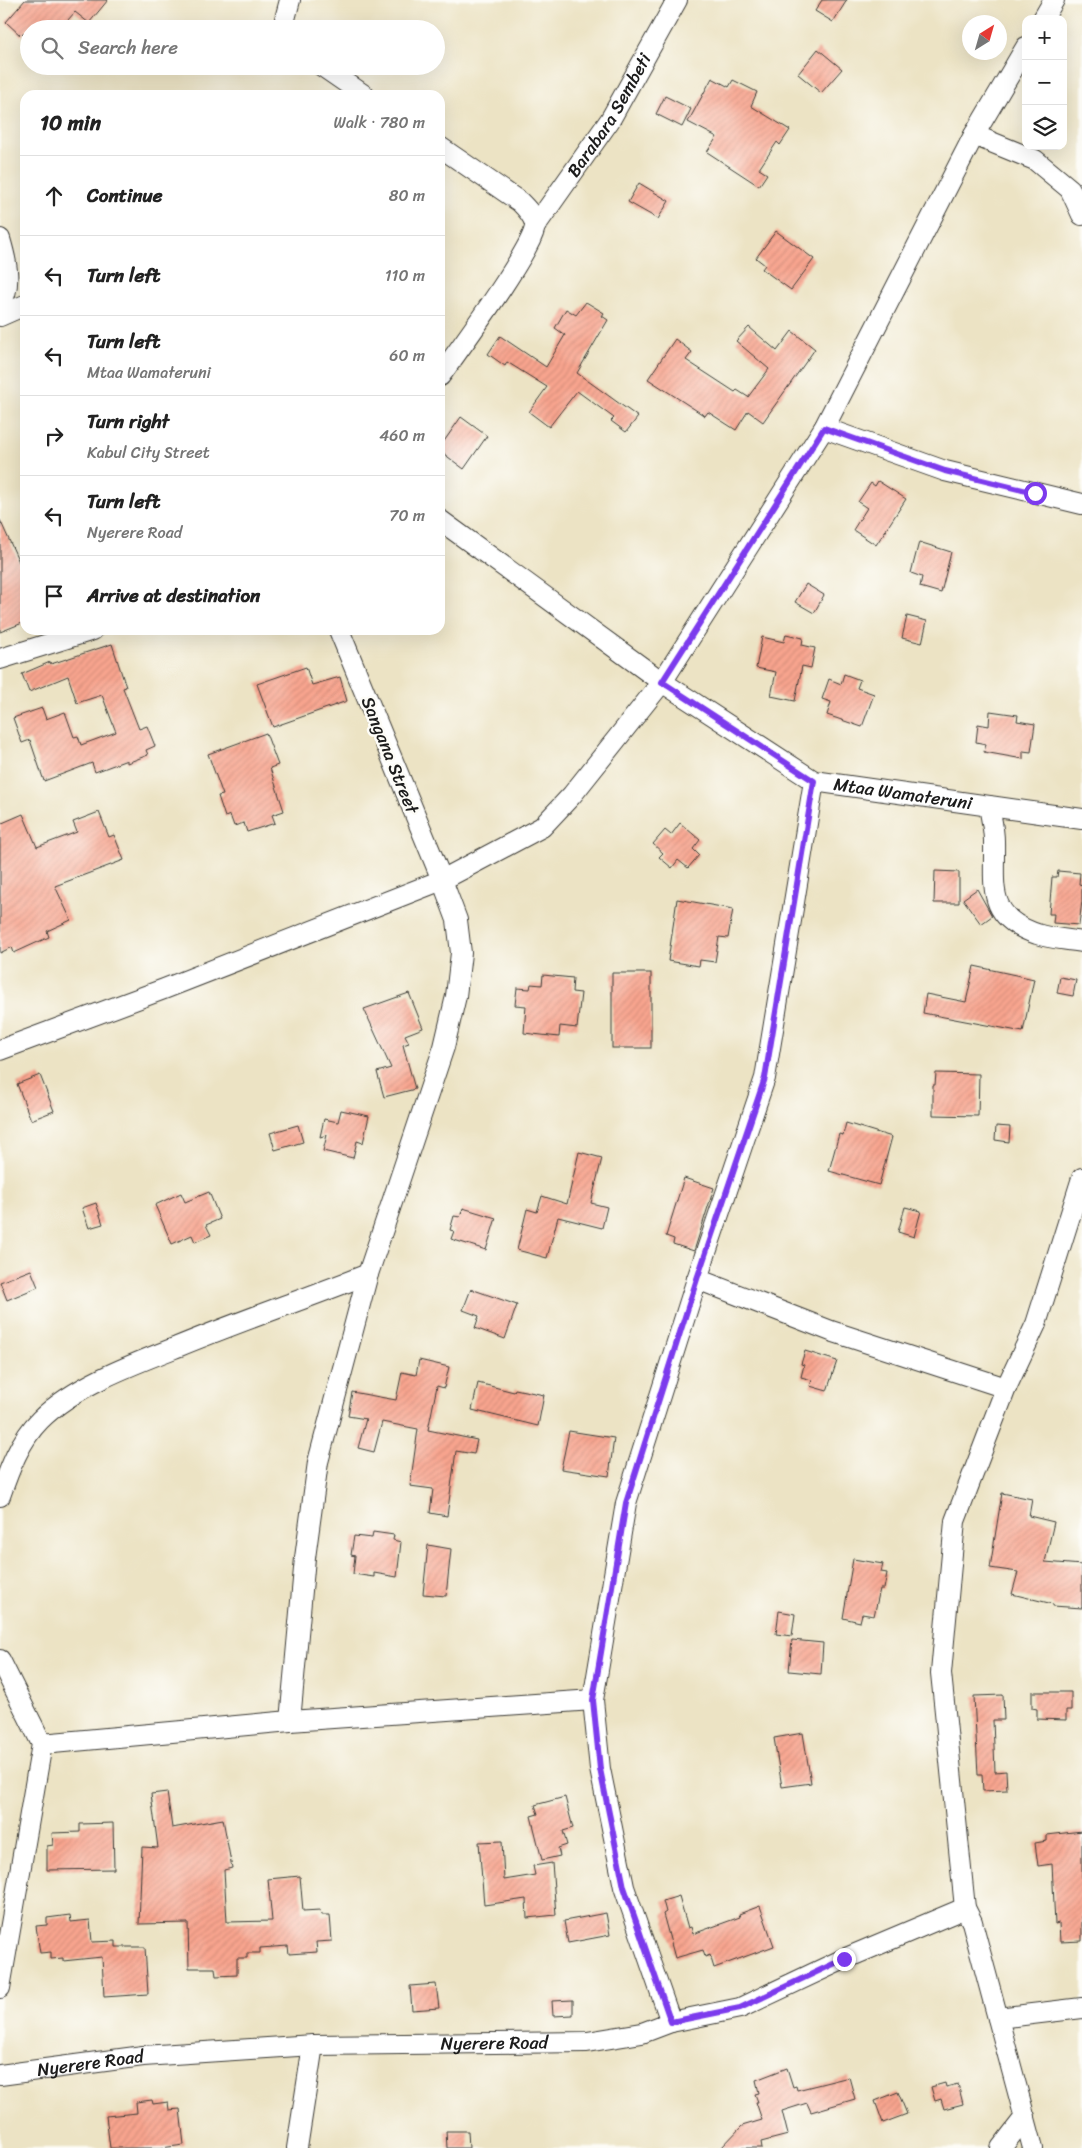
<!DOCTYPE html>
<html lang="en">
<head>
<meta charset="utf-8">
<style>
  :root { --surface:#fff; --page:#f6f6f6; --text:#222; --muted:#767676; --line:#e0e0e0 }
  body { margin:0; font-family:Sriracha,sans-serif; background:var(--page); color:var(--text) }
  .controls { position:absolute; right:15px; top:15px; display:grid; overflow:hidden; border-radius:10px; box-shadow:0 5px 20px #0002 }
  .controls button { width:45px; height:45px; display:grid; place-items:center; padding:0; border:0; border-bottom:1px solid var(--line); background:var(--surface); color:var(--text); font:25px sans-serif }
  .compass { position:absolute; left:962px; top:15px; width:45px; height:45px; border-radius:50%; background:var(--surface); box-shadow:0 5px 20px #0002; rotate:37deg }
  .stop { position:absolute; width:15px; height:15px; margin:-11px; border:4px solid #7c3aed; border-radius:50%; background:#fff }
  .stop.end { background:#7c3aed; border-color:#fff; box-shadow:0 1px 5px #0008 }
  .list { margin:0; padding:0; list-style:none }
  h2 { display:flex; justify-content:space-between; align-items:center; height:65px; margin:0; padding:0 20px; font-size:21px }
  h2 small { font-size:16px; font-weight:400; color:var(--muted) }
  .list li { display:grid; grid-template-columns:32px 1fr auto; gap:15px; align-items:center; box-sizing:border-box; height:80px; padding:0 20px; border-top:1px solid var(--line) }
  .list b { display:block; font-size:19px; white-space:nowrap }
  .list p { margin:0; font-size:16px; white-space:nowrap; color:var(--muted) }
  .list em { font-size:16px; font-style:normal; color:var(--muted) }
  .icon { flex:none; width:28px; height:28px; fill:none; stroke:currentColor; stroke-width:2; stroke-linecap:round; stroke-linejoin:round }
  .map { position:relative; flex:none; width:1082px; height:2148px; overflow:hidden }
  .search { position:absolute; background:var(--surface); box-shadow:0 5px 20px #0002; left:20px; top:20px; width:425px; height:55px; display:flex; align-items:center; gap:12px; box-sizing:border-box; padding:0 18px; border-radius:28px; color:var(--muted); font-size:19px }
  .panel { position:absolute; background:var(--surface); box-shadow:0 5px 20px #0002; left:20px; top:90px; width:425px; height:545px; border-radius:15px }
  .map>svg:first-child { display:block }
</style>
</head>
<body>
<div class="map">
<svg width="1082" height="2148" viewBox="0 0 1082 2148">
  <defs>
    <pattern id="building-hatch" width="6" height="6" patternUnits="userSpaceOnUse" patternTransform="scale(1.25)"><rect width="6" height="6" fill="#f8a48e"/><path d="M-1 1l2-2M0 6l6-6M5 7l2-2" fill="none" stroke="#d48d7a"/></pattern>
  </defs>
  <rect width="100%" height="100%" fill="#fdfcf7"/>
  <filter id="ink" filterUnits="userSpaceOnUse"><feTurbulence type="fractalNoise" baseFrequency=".02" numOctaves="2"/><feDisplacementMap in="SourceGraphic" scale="10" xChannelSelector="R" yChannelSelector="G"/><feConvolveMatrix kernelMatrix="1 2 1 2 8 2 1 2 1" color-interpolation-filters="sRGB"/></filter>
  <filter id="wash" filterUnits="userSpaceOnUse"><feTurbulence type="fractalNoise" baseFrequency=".0096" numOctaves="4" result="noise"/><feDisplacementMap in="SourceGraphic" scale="20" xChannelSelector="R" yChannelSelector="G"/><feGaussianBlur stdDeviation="1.12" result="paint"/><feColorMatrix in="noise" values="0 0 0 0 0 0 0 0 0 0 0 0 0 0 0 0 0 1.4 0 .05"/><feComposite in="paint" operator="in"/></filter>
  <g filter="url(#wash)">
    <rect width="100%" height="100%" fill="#ece3c4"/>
    <g id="blocks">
      <g fill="url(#building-hatch)">
        <polygon points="25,0 108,0 89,23 75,12 60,29 28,29 21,36 6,22"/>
        <polygon points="822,0 847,0 833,22 815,11"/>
        <polygon points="818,49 842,69 821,93 798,74"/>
        <polygon points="712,78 729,87 733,80 757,92 751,106 790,130 780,145 777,142 759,169 767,174 759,186 707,152 717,137 688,122"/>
        <polygon points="665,96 691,109 682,127 656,114"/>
        <polygon points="639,183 669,201 658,219 628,202"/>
        <polygon points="776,231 814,259 791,290 762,269 765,265 756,258"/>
        <polygon points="586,302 604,313 602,316 608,320 577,373 638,417 626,432 611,421 614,418 577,391 549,427 529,412 547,387 507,362 505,366 488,354 500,336 546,367 565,335 555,328 566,309 576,315"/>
        <polygon points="749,327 777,351 792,331 815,349 763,422 748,411 736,430 708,412 705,416 648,379 675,339 692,352 686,360 735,392 737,390 748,397 769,369 736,341"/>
        <polygon points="461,417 487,436 464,469 440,451 440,447"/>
        <polygon points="878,481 906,499 876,545 853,530 867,508 858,502 871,483 875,486"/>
        <polygon points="0,520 25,575 25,622 0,632"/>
        <polygon points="919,542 951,552 941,593 920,587 922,577 911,573"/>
        <polygon points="806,584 824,595 814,613 795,602"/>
        <polygon points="907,616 927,621 922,643 902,638"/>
        <polygon points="786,634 803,638 802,645 815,648 811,668 802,666 795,701 771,696 776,672 756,668 762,637 784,642"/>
        <polygon points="112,644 126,687 123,688 139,729 147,726 155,746 146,750 148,755 127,763 127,760 95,772 92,763 44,781 30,740 22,743 13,718 42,708 46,719 65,712 74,737 78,736 81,745 116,732 102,695 77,703 68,676 29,692 22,674 50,662 51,664"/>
        <polygon points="306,667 312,685 340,677 347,701 273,727 257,684"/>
        <polygon points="844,674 860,680 857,688 874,694 862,727 827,715 831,702 822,699 829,679 841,684"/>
        <polygon points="990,711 1018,715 1017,721 1035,724 1031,752 1023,751 1023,759 984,752 986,744 976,742 978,724 989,726"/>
        <polygon points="266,733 278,765 270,768 284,811 272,815 275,823 247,832 244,823 234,826 230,815 225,817 218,796 223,795 208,754"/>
        <polygon points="99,812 109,837 114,835 124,860 55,886 71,920 47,931 49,937 14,953 12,947 0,953 0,824 23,814 37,847 77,832 73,822"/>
        <polygon points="680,823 700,840 693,849 699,855 688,868 678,860 672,868 659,857 663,853 653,844 665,830 671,835"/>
        <polygon points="935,871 959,872 959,903 934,903"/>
        <polygon points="1058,871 1080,873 1079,884 1082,885 1082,901 1079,925 1053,923 1054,914 1049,914 1052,877 1057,877"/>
        <polygon points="977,889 992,916 981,924 963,899"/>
        <polygon points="677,899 733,909 728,938 719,937 715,962 700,960 699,966 668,961"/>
        <polygon points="974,966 1034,979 1023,1032 923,1013 926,994 966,1002"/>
        <rect x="612" y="973" width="39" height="75"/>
        <polygon points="543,975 573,978 572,992 581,993 577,1028 560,1026 559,1037 524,1033 526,1006 515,1005 517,988 530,989 531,984 542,985"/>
        <polygon points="1060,977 1076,980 1073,996 1057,993"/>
        <polygon points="409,993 423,1028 405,1035 409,1043 403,1045 415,1089 384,1097 377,1072 391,1068 364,1009"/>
        <polygon points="936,1073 979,1074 978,1116 933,1115 933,1085 935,1085"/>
        <polygon points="40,1075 54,1111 31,1120 17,1084"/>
        <polygon points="341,1110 369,1116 363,1143 357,1141 353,1158 323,1151 327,1135 320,1137 324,1119 338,1122"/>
        <polygon points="846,1123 892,1137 879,1185 829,1171 839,1134 843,1135"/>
        <polygon points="298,1125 303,1142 275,1150 270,1133"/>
        <polygon points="996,1126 1010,1127 1009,1142 995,1140"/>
        <polygon points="579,1152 602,1158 591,1203 607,1207 602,1228 558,1217 547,1258 517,1250 527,1209 537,1212 542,1196 567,1204"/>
        <polygon points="684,1178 714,1188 694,1251 673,1244 674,1239 666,1236"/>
        <polygon points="209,1192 220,1219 206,1225 211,1235 195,1242 192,1235 172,1244 155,1205 181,1193 185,1202"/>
        <polygon points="96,1203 103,1224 89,1228 82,1208"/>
        <polygon points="905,1207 921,1211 914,1237 898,1232"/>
        <polygon points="463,1208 496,1218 486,1250 451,1239 454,1231 450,1230 454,1216 460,1217"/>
        <polygon points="31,1270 38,1287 7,1300 0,1282"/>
        <polygon points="471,1289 517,1305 505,1339 475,1328 479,1316 463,1310"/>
        <polygon points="805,1351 837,1361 827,1391 810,1386 812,1380 801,1377 804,1365 801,1364"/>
        <polygon points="419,1360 449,1367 444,1388 437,1386 428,1430 477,1440 474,1454 456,1451 447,1516 430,1513 433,1489 410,1486 418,1429 382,1422 374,1452 358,1448 366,1419 348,1416 352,1392 396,1400 402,1372 416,1375"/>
        <polygon points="478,1383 514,1392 515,1389 544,1395 538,1426 472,1410"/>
        <polygon points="569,1431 614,1438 609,1476 561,1469"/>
        <polygon points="1002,1493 1032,1499 1029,1516 1054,1522 1045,1562 1082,1565 1082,1608 1053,1606 1053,1604 1012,1594 1018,1572 990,1568"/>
        <polygon points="373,1532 394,1535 393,1540 401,1542 397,1577 374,1573 374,1577 353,1574 355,1556 351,1555 354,1536 372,1538"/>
        <polygon points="428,1545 451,1549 446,1596 423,1594"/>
        <polygon points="853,1559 883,1564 881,1572 887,1573 884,1589 880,1589 874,1616 862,1614 860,1622 843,1618"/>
        <polygon points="779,1611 795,1614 792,1636 776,1634"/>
        <polygon points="792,1640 823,1643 821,1674 789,1671"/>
        <polygon points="1032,1692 1071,1692 1071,1710 1066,1710 1066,1720 1037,1719 1037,1709 1032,1708"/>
        <polygon points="1003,1695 1004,1720 993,1720 995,1772 1006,1771 1007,1790 983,1791 982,1775 978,1775 974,1696"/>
        <polygon points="803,1733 811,1783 782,1787 774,1738"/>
        <polygon points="167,1792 172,1828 223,1819 232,1868 224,1870 227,1922 272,1921 268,1879 300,1876 303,1911 320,1910 321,1915 330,1915 332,1941 316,1942 317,1952 289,1954 288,1946 260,1948 260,1953 247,1953 247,1958 237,1958 237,1975 216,1976 215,1968 189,1968 188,1923 139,1924 142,1847 158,1848 151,1794"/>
        <polygon points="565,1797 573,1828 563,1831 567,1845 558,1848 560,1856 542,1860 531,1816 538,1814 535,1805"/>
        <polygon points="113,1823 114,1869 47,1870 47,1846 53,1845 52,1833 80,1832 80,1824"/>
        <polygon points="1082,1831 1082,1941 1060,1942 1059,1923 1055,1924 1052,1864 1038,1866 1035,1843 1047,1841 1047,1835"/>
        <polygon points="502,1841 504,1880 535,1875 533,1866 552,1863 556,1915 527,1918 526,1899 484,1905 479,1842"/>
        <polygon points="679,1896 688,1928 691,1927 693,1934 740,1917 739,1914 760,1906 774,1946 714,1968 710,1955 705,1957 703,1950 675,1958 663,1914 666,1912 663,1901"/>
        <polygon points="606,1913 610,1935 568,1943 564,1921"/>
        <polygon points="70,1915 71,1922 90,1920 92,1942 116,1941 116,1947 145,1947 148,1994 104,1997 102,1957 63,1961 63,1958 51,1959 51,1952 40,1953 36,1926 47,1925 47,1918"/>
        <polygon points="436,1984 439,2008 412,2010 410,1986"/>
        <polygon points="573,2000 573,2015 553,2016 552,2001"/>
        <polygon points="787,2068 793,2087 796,2086 797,2090 849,2077 855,2099 811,2112 807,2103 782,2111 788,2135 761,2142 762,2148 721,2148 742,2126 762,2120 756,2102 758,2102 755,2094 759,2093 756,2080"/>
        <polygon points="945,2083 946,2087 958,2084 963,2104 944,2109 941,2099 935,2101 931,2087"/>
        <polygon points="898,2092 907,2114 883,2123 875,2101"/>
        <polygon points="152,2100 153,2104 168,2102 169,2110 180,2109 184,2145 161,2148 110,2148 106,2116 137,2113 136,2102"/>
        <polygon points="446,2131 468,2131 469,2148 447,2148"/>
      </g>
    </g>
  </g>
  <g filter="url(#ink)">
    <use href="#blocks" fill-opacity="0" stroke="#3b3a35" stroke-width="1"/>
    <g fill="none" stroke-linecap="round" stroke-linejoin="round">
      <defs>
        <g id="minor">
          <polyline points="1043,19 1054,0"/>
          <polyline points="287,29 285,19 290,0"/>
          <polyline points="322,66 364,95"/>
          <polyline points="974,135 1035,160 1070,189 1082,215"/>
          <path d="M440,147L520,202C526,208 533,215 535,224C539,241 455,355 440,376"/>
          <path id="s1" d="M536,225L610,120L677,0"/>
          <path d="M0,239C6,259 13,286 0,304"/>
          <polyline points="0,316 25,305"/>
          <polyline points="824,428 945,471 1082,504"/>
          <path id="s2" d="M440,520L662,682L814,781L1082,819"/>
          <polyline points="0,659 93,630"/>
          <path d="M989,806C991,818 994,829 994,841C995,885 985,917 1037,934C1051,939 1067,939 1082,942"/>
          <polyline points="0,1050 164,989 442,880 542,827 572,795 662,682 824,428 974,135 1026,47"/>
          <polyline points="697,1279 831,1331 1006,1388"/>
          <path d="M0,1496C9,1470 20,1440 40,1420C74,1386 133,1364 177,1347C240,1321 305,1299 368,1274"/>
          <polyline points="0,1660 42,1744 0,1988"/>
          <polyline points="290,1721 305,1558 318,1462 368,1274 444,1047 456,996 461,953 457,920 442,880 339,630"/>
          <polyline points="42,1744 290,1721 593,1700"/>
          <polyline points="998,2018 1082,2008"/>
          <polyline points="671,2022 624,1887 600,1769 593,1700 626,1503 697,1279 765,1078 814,781"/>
          <path id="s3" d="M0,2075L143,2056L313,2045L587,2042L642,2033L671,2022L740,2008L844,1959L965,1908"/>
          <polyline points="297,2148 313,2045"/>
          <polyline points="1001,2148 1025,2117"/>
          <polyline points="1033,2148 972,1922 965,1908 941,1673 955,1521 1006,1388 1036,1324 1082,1178"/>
        </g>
      </defs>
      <use href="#minor" stroke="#3b3a35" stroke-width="22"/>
      <use href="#minor" stroke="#fff" stroke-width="20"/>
    </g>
  </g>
  <g fill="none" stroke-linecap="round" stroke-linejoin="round" filter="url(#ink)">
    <polyline stroke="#7c3aed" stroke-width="6" points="844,1959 740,2008 671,2022 624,1887 600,1769 593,1700 626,1503 697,1279 765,1078 814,781 662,682 824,428 945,471 1035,493"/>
  </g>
  <g text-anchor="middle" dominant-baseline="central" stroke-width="5" stroke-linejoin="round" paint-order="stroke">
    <g font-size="18" fill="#1c1c1c" stroke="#fdfcf7">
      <text stroke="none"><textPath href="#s1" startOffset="132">Barabara Sembeti</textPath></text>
      <text transform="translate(390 755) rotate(68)">Sangana Street</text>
      <text stroke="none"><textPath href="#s2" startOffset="546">Mtaa Wamateruni</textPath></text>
      <text stroke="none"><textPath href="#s3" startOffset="496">Nyerere Road</textPath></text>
      <text stroke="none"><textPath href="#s3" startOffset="91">Nyerere Road</textPath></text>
    </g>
  </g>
</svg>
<div class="controls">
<button>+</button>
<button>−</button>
<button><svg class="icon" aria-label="layers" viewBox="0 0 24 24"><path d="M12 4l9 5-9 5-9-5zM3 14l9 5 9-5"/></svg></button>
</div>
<svg class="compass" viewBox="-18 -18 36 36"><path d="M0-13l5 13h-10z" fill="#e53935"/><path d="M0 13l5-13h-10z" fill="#767676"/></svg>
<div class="stop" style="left:1035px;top:493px"></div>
<div class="stop end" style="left:844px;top:1959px"></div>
<div class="search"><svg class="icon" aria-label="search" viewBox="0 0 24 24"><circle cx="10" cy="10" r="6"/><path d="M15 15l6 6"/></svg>Search here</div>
<section class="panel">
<h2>10 min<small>Walk · 780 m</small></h2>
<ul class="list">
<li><svg class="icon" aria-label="ahead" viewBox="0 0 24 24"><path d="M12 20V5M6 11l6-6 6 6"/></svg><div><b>Continue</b></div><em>80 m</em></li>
<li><svg class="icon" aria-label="left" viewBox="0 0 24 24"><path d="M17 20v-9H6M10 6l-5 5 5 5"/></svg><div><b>Turn left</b></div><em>110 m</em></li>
<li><svg class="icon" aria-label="left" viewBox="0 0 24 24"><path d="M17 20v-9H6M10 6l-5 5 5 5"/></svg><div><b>Turn left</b><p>Mtaa Wamateruni</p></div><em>60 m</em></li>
<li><svg class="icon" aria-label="right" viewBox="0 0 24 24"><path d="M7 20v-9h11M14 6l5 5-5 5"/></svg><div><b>Turn right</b><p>Kabul City Street</p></div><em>460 m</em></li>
<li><svg class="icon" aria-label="left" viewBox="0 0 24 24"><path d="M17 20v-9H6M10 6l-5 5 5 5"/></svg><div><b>Turn left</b><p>Nyerere Road</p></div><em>70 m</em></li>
<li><svg class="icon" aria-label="arrive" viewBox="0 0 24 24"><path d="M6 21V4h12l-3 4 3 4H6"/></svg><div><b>Arrive at destination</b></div></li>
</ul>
</section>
</div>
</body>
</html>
